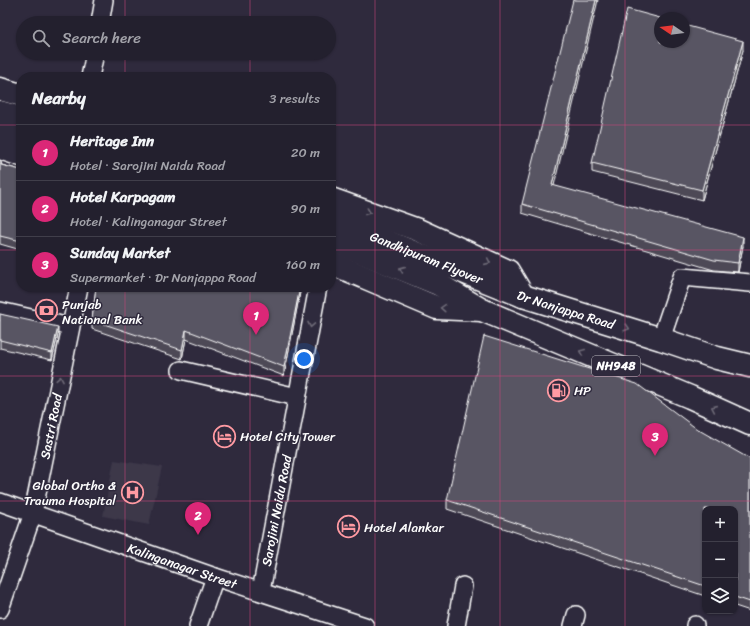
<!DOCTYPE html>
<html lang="en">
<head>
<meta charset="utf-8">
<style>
  :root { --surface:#23202e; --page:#2f2d3a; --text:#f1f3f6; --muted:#a3a3aa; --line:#403e4a; --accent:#db2777 }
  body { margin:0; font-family:Sriracha,sans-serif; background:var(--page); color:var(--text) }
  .controls { position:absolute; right:12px; bottom:12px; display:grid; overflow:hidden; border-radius:8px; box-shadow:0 1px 3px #0004 }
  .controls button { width:36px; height:36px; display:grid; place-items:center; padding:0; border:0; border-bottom:1px solid var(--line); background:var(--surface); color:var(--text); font:20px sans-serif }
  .compass { position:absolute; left:654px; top:12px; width:36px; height:36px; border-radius:50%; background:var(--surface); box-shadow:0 1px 3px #0004; rotate:283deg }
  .you { position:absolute; left:304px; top:359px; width:14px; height:14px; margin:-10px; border:3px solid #fff; border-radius:50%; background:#1a73e8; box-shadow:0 0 0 6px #1a73e833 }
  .badge { display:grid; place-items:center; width:26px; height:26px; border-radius:50%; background:var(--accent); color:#fff; font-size:13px; font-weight:700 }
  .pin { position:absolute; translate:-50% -33px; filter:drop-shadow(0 1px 2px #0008) }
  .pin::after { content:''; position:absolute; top:21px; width:14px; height:12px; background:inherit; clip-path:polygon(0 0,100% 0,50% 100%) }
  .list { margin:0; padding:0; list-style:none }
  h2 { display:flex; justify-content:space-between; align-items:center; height:52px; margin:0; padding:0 16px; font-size:17px }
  h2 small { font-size:13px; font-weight:400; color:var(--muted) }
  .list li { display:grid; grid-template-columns:26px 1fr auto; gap:12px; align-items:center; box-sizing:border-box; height:56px; padding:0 16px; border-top:1px solid var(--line) }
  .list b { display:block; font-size:15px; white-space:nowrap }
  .list p { margin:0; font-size:13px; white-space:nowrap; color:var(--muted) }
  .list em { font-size:13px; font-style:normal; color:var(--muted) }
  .icon { flex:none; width:22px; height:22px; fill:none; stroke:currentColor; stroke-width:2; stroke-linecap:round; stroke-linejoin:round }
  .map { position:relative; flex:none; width:750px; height:626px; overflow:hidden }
  .search { position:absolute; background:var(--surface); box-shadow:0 1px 3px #0004; left:16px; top:16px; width:320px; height:44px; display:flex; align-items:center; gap:10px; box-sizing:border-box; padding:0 14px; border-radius:22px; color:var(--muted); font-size:15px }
  .panel { position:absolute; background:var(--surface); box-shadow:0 1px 3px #0004; left:16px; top:72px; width:320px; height:220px; border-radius:16px }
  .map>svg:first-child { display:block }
</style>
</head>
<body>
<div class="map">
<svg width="750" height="626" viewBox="0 0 750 626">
  <rect width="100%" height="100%" fill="#2f2a3d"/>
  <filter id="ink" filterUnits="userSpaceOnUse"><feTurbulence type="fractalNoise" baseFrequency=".025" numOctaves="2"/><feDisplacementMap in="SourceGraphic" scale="8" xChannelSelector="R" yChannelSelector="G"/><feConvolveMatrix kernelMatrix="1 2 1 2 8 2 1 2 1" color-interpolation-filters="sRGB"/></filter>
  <g filter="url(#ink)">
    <polygon fill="#3c3749" points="114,460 162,467 149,525 103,516"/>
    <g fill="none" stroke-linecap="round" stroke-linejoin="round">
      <defs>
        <g id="street">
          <polyline points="100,23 104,0"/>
          <polyline points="90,77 95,53"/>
          <polyline points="0,311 70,327"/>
          <polyline points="661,339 682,277 750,283"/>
          <polyline points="181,370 297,397"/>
          <path id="s1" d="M0,502L215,577L365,626"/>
          <path id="s2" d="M261,591L318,287"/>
          <path id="s3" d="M0,609L33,513L79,287"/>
          <polyline points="198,626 215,577"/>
          <polyline points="456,626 463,586"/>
          <polyline points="573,626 576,615"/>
          <polyline points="695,626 695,625"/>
        </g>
        <g id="secondary">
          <polyline points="0,89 21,95"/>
          <polyline points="0,148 21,155"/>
          <polyline points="331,199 418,230 508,271 523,296"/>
          <polyline points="331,263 437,308 482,310"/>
        </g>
        <g id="highway">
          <polyline points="0,112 21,118"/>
          <polyline points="0,130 21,137"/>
          <path id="s4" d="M331,219L523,296L661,339L717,358L750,366"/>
          <polyline points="331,240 438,284 482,310 690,397 750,424"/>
        </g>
      </defs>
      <use href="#street" stroke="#fff" stroke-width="20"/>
      <use href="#secondary" stroke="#fff" stroke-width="25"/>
      <use href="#highway" stroke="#fff" stroke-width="25"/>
      <use href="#street" stroke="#2f2a3d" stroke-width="17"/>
      <use href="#secondary" stroke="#2f2a3d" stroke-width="22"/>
      <use href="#highway" stroke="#2f2a3d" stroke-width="22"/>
    </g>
    <g fill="#4d4956" stroke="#fff">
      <polygon points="743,50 702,200 592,172 592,163"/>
      <polygon points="0,160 2,165 21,170 21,250 0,244"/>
      <polygon points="554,186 743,246 738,272 714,270 522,213 522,204"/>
      <polygon points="96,287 301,287 284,376 186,339 182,359 92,329 92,320"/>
      <polygon points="0,314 58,334 52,360 0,348"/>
      <polygon points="750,459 750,611 735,606 735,509 705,509 705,596 447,509 447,500"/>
    </g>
    <g fill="#3e3c46" stroke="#fff">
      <polygon points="596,0 598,0 552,194 552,185"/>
      <polygon points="743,41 743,50 702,200 702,190"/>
      <polygon points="743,237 743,246 738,272 738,263"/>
      <polygon points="300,287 301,287 284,376 284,367"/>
      <polygon points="58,327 58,334 52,360 52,353"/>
      <polygon points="186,330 186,339 182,359 182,350"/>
    </g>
    <g fill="#595564" stroke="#fff">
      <polygon points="573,0 596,0 552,185 743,237 738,263 714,260 522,204"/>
      <polygon points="627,9 660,18 660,42 684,42 684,25 743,41 702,190 592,163"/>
      <polygon points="0,160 2,161 1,165 21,170 21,241 0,236"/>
      <polygon points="96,287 300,287 284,367 186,330 182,350 92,320"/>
      <polygon points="0,314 58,327 52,353 0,340"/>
      <polygon points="484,336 637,384 697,429 750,459 750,602 735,597 735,509 705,509 705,586 447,500"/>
    </g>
    <defs><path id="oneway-chevron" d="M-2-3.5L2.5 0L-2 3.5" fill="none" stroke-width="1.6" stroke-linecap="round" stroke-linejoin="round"/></defs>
    <g stroke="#6d6a77">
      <use href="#oneway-chevron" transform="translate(368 212) rotate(20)"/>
      <use href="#oneway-chevron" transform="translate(488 262) rotate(24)"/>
      <use href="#oneway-chevron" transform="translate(402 269) rotate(-157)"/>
      <use href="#oneway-chevron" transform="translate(443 308) rotate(-176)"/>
      <use href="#oneway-chevron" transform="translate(311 325) rotate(101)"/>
      <use href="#oneway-chevron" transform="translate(627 328) rotate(17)"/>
      <use href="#oneway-chevron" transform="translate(582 352) rotate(-157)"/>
      <use href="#oneway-chevron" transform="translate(60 379) rotate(-79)"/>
      <use href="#oneway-chevron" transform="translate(714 408) rotate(-156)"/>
    </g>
  </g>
  <path fill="none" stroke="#ce467c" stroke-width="1" stroke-opacity="0.55" d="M125,0V23M250,0V23M375,0V626M500,0V626M625,0V626M125,53V77M250,53V77M0,125H21M331,125H750M0,250H21M331,250H750M125,287V626M250,287V626M0,376H750M0,501H750"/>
  <defs>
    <symbol id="bank-ring" viewBox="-11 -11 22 22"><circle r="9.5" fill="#2f2a3d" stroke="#ff9aa2" stroke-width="1.5"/><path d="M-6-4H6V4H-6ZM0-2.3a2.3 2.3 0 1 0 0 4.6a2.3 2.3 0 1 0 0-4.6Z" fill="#ff9aa2"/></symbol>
    <symbol id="fuel-ring" viewBox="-11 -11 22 22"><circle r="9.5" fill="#2f2a3d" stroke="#ff9aa2" stroke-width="1.5"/><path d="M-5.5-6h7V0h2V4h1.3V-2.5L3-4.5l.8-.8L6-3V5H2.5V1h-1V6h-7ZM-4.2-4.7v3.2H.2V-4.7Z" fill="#ff9aa2"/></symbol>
    <symbol id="hotel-ring" viewBox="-11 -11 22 22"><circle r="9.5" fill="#2f2a3d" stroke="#ff9aa2" stroke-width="1.5"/><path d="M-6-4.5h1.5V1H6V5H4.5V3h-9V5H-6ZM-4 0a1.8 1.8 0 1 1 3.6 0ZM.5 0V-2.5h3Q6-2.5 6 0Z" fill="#ff9aa2"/></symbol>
    <symbol id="hospital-ring" viewBox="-11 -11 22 22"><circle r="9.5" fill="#2f2a3d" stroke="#ff9aa2" stroke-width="1.5"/><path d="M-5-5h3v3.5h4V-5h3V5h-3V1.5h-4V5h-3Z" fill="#ff9aa2"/></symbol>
  </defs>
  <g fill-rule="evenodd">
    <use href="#bank-ring" x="34" y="298" width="25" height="25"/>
    <use href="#fuel-ring" x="546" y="378" width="25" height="25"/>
    <use href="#hotel-ring" x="212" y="424" width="25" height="25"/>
    <use href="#hospital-ring" x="120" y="480" width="25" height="25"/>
    <use href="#hotel-ring" x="336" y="514" width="25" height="25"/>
  </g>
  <g text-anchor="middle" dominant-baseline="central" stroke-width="3" stroke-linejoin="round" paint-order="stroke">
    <rect fill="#2f2a3d" stroke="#c1bfc5" stroke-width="1" x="592" y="356" width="48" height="20" rx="3"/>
    <g font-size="12" font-weight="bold" fill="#fff">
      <text x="616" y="366">NH948</text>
    </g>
    <g font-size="13" fill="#fff" stroke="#2f2a3d">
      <text stroke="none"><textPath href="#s4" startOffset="103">Gandhipuram Flyover</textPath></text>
      <text stroke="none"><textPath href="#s4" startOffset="252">Dr Nanjappa Road</textPath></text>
      <text stroke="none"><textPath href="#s3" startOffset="190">Sastri Road</textPath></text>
      <text stroke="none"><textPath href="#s2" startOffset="82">Sarojini Naidu Road</textPath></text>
      <text stroke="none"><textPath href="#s1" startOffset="193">Kalinganagar Street</textPath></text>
    </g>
    <g font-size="13" fill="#fff" stroke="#2f2a3d" text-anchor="start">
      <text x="62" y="304">Punjab<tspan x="62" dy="15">National Bank</tspan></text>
      <text x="574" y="390">HP</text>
      <text x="240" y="436">Hotel City Tower</text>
      <text x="116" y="485" text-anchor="end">Global Ortho &amp;<tspan x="116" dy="15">Trauma Hospital</tspan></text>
      <text x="364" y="527">Hotel Alankar</text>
    </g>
  </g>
</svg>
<div class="controls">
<button>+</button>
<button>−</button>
<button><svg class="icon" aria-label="layers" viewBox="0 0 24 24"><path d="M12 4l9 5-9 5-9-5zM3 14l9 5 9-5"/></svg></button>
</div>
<svg class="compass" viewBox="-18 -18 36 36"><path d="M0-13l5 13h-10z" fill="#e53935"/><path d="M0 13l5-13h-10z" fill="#a3a3aa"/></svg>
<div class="you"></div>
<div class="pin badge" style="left:256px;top:335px">1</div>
<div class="pin badge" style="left:198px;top:535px">2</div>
<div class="pin badge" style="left:655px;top:456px">3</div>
<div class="search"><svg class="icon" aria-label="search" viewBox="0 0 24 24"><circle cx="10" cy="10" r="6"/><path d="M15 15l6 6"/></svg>Search here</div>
<section class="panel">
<h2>Nearby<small>3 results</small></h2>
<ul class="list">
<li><span class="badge">1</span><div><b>Heritage Inn</b><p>Hotel · Sarojini Naidu Road</p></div><em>20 m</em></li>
<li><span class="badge">2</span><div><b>Hotel Karpagam</b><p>Hotel · Kalinganagar Street</p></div><em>90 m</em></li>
<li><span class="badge">3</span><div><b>Sunday Market</b><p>Supermarket · Dr Nanjappa Road</p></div><em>160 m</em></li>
</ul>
</section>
</div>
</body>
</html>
